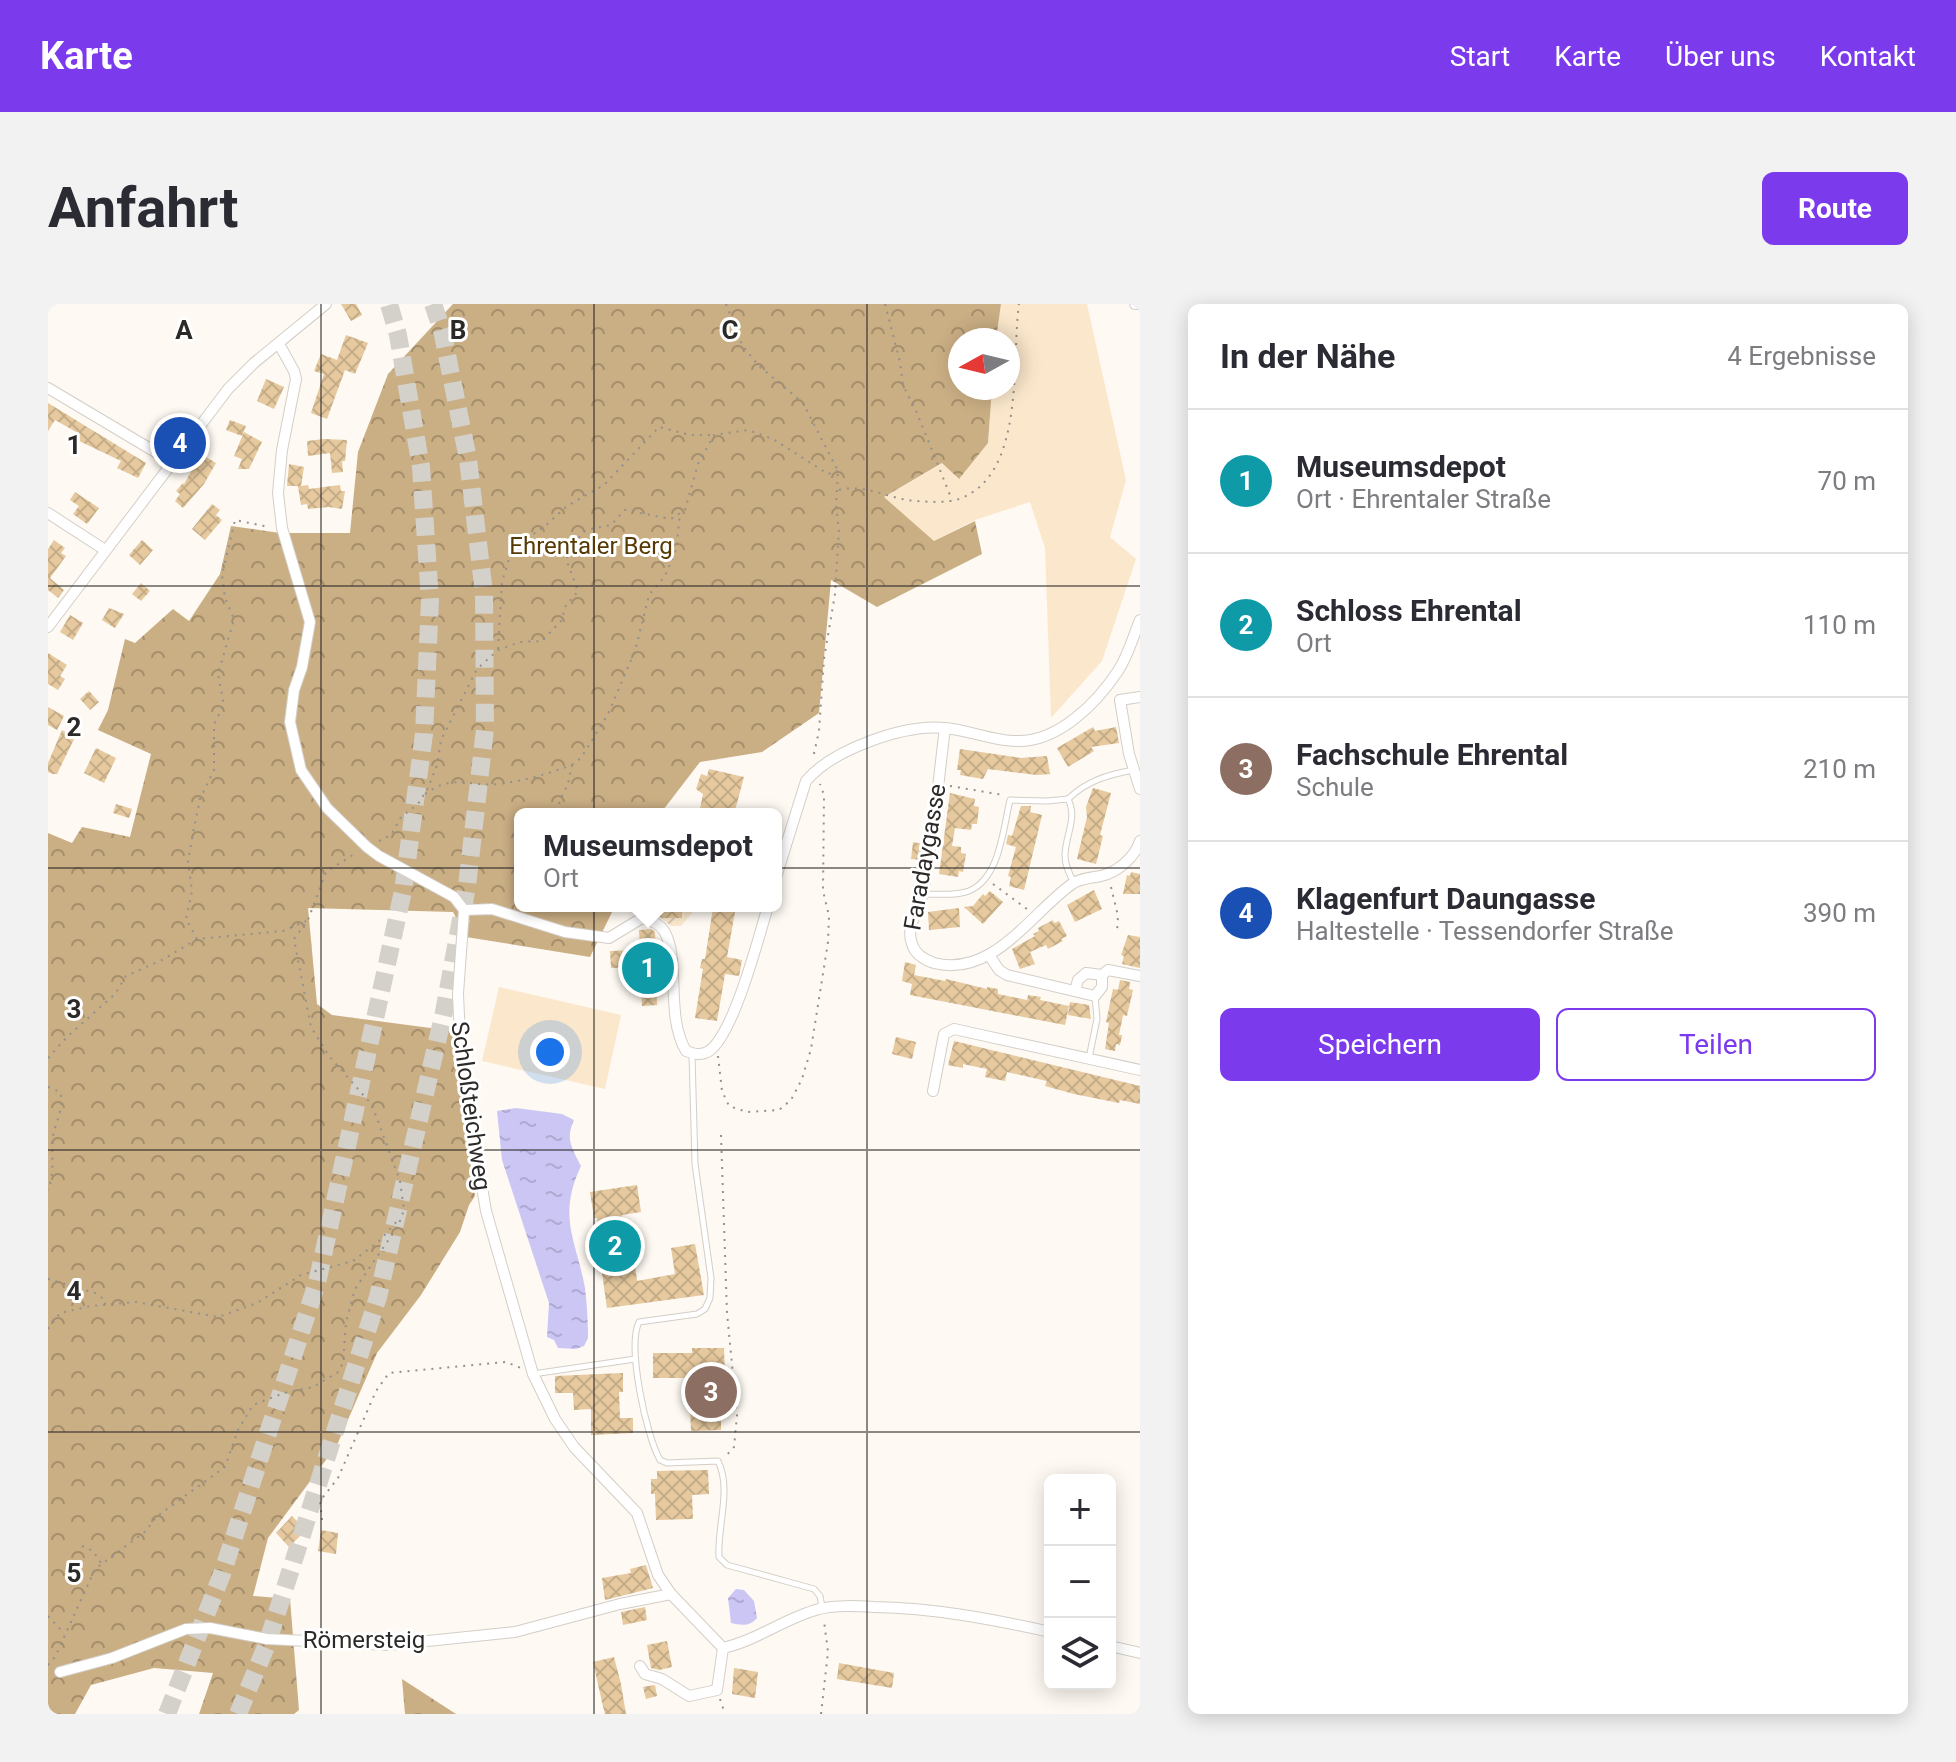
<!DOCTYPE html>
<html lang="de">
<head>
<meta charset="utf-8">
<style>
  :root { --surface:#fff; --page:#f2f2f3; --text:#2b2b33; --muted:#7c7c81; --line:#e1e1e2; --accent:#7c3aed }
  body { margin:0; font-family:Roboto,sans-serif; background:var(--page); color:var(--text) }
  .controls { position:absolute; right:24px; bottom:24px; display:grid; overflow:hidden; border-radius:12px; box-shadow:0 4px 20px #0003 }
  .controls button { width:72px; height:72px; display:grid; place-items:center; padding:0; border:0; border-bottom:2px solid var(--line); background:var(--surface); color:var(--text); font:40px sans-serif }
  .compass { position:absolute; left:900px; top:24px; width:72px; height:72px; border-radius:50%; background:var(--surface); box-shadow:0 4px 20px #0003; rotate:262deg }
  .you { position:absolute; left:502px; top:748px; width:28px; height:28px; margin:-20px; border:6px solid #fff; border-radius:50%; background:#1a73e8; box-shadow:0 0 0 12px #1a73e833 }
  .badge { display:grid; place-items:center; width:52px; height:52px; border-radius:50%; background:var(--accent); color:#fff; font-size:26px; font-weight:700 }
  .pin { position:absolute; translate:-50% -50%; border:4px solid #fff; box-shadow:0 2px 8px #0006 }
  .popup { position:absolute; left:466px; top:504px; width:268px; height:104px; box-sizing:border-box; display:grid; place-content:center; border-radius:12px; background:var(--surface); filter:drop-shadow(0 2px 6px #0005); font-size:26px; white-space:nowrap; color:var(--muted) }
  .popup b { font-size:30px; color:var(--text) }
  .popup::after { content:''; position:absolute; left:50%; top:100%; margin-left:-16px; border:16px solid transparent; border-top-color:var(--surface) }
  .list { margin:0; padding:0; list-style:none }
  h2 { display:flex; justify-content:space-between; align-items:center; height:104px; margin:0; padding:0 32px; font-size:34px }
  h2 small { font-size:26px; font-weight:400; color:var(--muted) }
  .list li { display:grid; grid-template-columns:52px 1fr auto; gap:24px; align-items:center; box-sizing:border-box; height:144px; padding:0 32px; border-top:2px solid var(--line) }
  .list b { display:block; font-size:30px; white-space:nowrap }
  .list p { margin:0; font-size:26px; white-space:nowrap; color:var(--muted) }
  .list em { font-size:26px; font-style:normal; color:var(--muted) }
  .actions { display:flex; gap:16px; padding:24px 32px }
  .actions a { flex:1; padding:18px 0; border:2px solid var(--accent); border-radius:12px; text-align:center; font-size:28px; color:var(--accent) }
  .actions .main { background:var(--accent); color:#fff }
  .icon { flex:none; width:44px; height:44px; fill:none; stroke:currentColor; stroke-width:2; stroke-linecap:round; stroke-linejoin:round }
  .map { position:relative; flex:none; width:1092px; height:1410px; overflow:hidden; border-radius:12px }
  header { display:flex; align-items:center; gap:48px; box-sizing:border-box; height:112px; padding:0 40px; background:var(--accent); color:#fff }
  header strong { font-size:38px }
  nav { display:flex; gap:44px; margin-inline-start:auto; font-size:28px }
  .intro { display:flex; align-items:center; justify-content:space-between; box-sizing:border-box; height:192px; padding:0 48px }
  h1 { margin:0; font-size:56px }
  .button { padding:20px 36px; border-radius:12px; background:var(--accent); color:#fff; font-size:28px; font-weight:700 }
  main { display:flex; gap:48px; padding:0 48px }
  aside { flex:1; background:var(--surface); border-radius:12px; box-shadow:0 4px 20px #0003 }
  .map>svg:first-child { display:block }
</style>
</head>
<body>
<header>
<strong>Karte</strong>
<nav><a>Start</a><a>Karte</a><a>Über uns</a><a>Kontakt</a></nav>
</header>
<div class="intro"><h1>Anfahrt</h1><a class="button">Route</a></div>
<main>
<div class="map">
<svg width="1092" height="1410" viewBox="0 0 1092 1410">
  <defs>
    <pattern id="forest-crowns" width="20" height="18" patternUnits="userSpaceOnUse" patternTransform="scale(2)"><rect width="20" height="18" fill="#caae84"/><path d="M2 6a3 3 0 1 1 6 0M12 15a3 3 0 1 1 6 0" fill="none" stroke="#a48e6c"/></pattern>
    <pattern id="garden-furrows" width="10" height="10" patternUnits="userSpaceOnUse" patternTransform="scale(2)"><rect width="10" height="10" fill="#fbe8cc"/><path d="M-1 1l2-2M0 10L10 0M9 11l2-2" fill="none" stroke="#d7c7af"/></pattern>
    <pattern id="water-ripples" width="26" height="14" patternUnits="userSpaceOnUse" patternTransform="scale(2)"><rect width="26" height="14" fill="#ccc6f5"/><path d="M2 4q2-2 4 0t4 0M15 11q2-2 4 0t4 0" fill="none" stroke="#afaad2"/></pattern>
    <pattern id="building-cross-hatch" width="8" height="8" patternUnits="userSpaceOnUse" patternTransform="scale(2)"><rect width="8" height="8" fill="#e6c99e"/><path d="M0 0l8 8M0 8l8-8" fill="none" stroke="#c5ad88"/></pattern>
  </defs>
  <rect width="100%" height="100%" fill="#fef9f2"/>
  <g fill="#fbe8cc">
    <polygon points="953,0 1039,0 1078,176 1062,233 1088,255 1054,357 1003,414 997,244 982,198 927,216 886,237 836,193 895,159 910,175 940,139 944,84 960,84 960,36 948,36"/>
    <polygon points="451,683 573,711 557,785 434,757"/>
  </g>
  <g fill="url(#forest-crowns)">
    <polygon points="405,0 953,0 948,36 912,36 912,84 944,84 940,139 911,175 894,159 836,193 886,237 927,217 934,250 829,303 783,276 771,409 714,448 652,458 612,510 472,510 472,602 567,602 542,653 418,633 405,608 260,604 269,700 284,711 405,727 427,892 421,901 412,928 373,991 329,1049 289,1141 220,1234 205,1292 242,1295 251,1406 246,1410 151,1410 165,1369 106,1364 43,1381 27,1410 0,1410 0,529 24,539 34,523 82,533 103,450 50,426 60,406 77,335 87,339 125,305 141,317 172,270 183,222 232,229 302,229 310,148 340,70"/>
    <polygon points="354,1375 408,1410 357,1410"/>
  </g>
  <polygon fill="url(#garden-furrows)" points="637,602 650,602 633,622 623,622 610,611 635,614"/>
  <g fill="url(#water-ripples)">
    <path d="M468,804L514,810L526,816C517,835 524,844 533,862C509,913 528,935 537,984C539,1001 540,1018 540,1034L536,1042L528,1045L510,1044L506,1036L499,1033L501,999L454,856L449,807Z"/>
    <path d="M688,1285L696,1286L706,1297L709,1314C701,1323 694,1321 683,1319L680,1294Z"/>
  </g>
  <g fill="url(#building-cross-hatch)">
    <polygon points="293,0 308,0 314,11 303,17"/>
    <polygon points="298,31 320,39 307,70 297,66 279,115 263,109 276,70 266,67 273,50 289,56"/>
    <polygon points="218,75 236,83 226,105 209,97"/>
    <polygon points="0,99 98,159 90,174 69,164 73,157 27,135 30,129 7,116 0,127"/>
    <polygon points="182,116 198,122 194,132 178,126"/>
    <polygon points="196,128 214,138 201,165 190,165 194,155 186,152"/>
    <polygon points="276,135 299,136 297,157 294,157 295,168 284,169 282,149 260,152 259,137"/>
    <polygon points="153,150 168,159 156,180 135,204 127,197 132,190 128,187 135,179 136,180"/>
    <polygon points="241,160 256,163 253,182 260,181 261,185 292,181 293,187 297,187 294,205 281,203 260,205 259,200 253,201 250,182 239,182"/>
    <polygon points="27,188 51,204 39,220 25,210 31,202 22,196"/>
    <polygon points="164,200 172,206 168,211 174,216 157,236 144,225"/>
    <polygon points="6,236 17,244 13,249 18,252 2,274 16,286 10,294 0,286 0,245"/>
    <polygon points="94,236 105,246 92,261 81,251"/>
    <polygon points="93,279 102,287 93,297 84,290"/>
    <polygon points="61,304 76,310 67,324 54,316"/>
    <polygon points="22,311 35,319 25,336 12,328"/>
    <polygon points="0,349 19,361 12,372 17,375 10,386 0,380"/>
    <polygon points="41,387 51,398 42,406 32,395"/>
    <polygon points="0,403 16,412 9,426 0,421"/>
    <polygon points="1045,423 1047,427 1068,423 1071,439 1043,443 1046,447 1020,463 1009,444"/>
    <polygon points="14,426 27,433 9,470 5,470 0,468 0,459"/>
    <polygon points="48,444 68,454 56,479 36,469"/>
    <polygon points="912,445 973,454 999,452 1002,470 989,471 940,465 935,475 912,471 913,466 909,466"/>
    <polygon points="661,465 696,473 686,510 651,510 655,490 648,485 653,470 659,472"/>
    <polygon points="1045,484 1063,489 1052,531 1055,532 1048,560 1029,555 1039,513 1038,503"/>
    <polygon points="902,489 927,495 926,502 931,503 929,520 924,520 923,526 907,524 904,542 913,543 913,549 918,550 915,568 911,567 910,573 891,570"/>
    <polygon points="68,500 84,505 81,514 65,509"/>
    <polygon points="973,502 983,502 982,508 994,511 976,586 961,582 963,573 960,572 968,543 958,540 960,531 964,532"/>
    <polygon points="865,538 875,540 873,556 863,555"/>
    <polygon points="1083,568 1092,570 1092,590 1075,590 1079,571 1082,572"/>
    <polygon points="1046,586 1054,605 1027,618 1019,601"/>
    <polygon points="942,587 955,598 935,620 916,603 925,602 935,590 937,592"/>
    <polygon points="605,602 635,602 634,614 614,614 605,609"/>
    <polygon points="665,604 687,608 679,653 694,656 691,672 677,670 669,717 647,714 655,665 652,664 654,655 657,655"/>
    <polygon points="911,604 912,623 881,626 880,608"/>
    <polygon points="1005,616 1006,619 1011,617 1019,632 1013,635 1015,637 1000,645 998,641 982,648 987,660 972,665 964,645 987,632 985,630 991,627 990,624"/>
    <polygon points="603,625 607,628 609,701 594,702 592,663 563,664 562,647 592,646 591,626"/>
    <polygon points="1080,631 1092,633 1092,664 1074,660 1076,652 1073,651"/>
    <polygon points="857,658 868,661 865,677 866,671 897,677 898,675 939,685 939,683 950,685 950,690 979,696 980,691 993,693 992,696 1021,702 1017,721 862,691 864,680 854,677"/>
    <polygon points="1072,676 1082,678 1081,685 1085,686 1079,712 1075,711 1071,731 1074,731 1072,741 1068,740 1067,747 1057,745 1061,719 1058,718 1065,685 1070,686"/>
    <polygon points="1022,698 1041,701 1043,715 1020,711"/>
    <polygon points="848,733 868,738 864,755 844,750"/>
    <polygon points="906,737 1092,782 1092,800 1072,796 1071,799 1026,790 997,782 999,777 959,768 957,777 937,773 939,765 915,760 915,764 900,761"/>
    <polygon points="589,881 593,908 574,911 578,937 584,936 589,977 627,970 623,944 647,940 656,991 559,1004 550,941 553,941 549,914 546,914 542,888"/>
    <polygon points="325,982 335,984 332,997 322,995"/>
    <polygon points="644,1044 676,1044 677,1072 673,1072 673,1126 643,1127 642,1102 653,1102 652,1074 605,1074 605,1049 644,1049"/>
    <polygon points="575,1069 575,1088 571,1088 572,1114 585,1114 585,1129 543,1131 543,1105 526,1106 525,1089 507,1089 507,1072"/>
    <polygon points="660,1166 661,1190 644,1191 645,1215 608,1216 607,1190 603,1190 603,1175 609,1175 609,1167"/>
    <polygon points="244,1212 258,1226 241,1243 228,1229"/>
    <polygon points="273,1226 290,1229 288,1250 270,1247"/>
    <polygon points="598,1261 605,1284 557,1296 554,1274 583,1269 582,1265"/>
    <polygon points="597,1303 599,1316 575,1321 573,1308"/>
    <polygon points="619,1337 624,1363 611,1366 603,1364 599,1341"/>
    <polygon points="566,1353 573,1380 578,1410 557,1410 554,1398 545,1358"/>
    <polygon points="791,1359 846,1369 844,1384 789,1375"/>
    <polygon points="686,1364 710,1368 707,1394 684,1390"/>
    <polygon points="607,1381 609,1392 598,1395 595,1383"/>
  </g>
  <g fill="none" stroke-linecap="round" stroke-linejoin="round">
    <g stroke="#d4d0ca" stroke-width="18" stroke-dasharray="18 9" stroke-linecap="butt">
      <polyline points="119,1410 174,1270 269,979 355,587 376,430 382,296 373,163 350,31 341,0"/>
      <polyline points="190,1410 219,1340 330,993 396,708 419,582 437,425 436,289 420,155 394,26 385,0"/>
    </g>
    <defs>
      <g id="lane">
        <path d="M1020,495C1040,476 1060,471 1085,466"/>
        <path d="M876,590C890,590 908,592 921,587C952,574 955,525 962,496L999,497L1020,495C1030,515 1017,531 1017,552C1017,561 1021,569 1025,577"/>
        <path d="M644,751L647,860L663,974L662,994L657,1005L649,1010L591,1018C579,1043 598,1131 612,1156L619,1159L670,1157C684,1185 669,1222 671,1253L679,1261L766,1285L772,1292L774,1303"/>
        <polyline points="1041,754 1049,715 1047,693"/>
        <polyline points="485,1070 587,1055"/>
      </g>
      <g id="street">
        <polyline points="1087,0 1092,0"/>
        <polyline points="231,40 246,67 248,75 234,146 230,189 234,224 262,318 254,363 246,386 242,418 253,466 279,504 319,543 331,552 406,593 416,606 410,690 413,756 438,907 485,1070 507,1115 526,1143 589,1209 610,1271 623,1290 675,1344"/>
        <polyline points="0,84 126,159"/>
        <polyline points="0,209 57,246"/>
        <polyline points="0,323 180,85 206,59 278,0"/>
        <polyline points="1072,396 1081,450 1092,485"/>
        <polyline points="1072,396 1092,393"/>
        <path d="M897,424C890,478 886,534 875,588C872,605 857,622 864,640C867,650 877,656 886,659C945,674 983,609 1024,580C1032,574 1043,574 1053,572C1070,568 1087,553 1092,537"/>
        <path d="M728,573L758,477C784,446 855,420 897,424C921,426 944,437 969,437C1010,438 1048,400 1070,367C1080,352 1085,333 1092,316"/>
        <path d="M416,606L444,605L517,628L561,634L594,614C603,616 611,619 616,627C633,654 617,712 638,747C646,750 653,752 661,747C686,730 711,632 720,602"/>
        <polyline points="941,651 951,666 959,671 1047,692 1054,683 1054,671"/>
        <polyline points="1027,687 1030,676 1038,669 1054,671 1060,666 1092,672"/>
        <polyline points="885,787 896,730 906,725 1092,766"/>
        <polyline points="1062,1342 1092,1349"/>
        <path d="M675,1344C710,1336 737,1314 771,1305C789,1301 808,1302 826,1303C886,1304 944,1315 1002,1328"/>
        <polyline points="592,1362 597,1370 614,1375 641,1392 669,1386 675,1344"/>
        <polyline points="12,1368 64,1354 138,1325 162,1324 219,1335 341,1341 467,1328 572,1300 623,1290"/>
      </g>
    </defs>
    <use href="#lane" stroke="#d3cec7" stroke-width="7"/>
    <use href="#street" stroke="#d3cec7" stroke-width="12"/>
    <g stroke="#94918c" stroke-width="2" stroke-dasharray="2 6" stroke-linecap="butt">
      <polyline points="678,0 694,41 711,62 755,99 790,167 788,201 791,226 787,290 776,355 771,427 765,454"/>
      <polyline points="837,0 852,58 855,81 869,109 904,196"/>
      <path d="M791,186C818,179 842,196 869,197C882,198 899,199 911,195C978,171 963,57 971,0"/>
      <polyline points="450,345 454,278 464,245 497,222 519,202 556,181 611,123 642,131 665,131"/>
      <polyline points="524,461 533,454 560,410 587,347 601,291 617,272 628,246 632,210"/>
      <polyline points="902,482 955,491"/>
      <path d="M377,490C406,469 420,483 450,480C476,477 499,470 524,461L520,480L511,498L515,510"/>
      <polyline points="331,537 343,531 353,513 370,500 380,484 389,461 393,436 429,365 450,346 472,338 494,337 514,316 517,303 530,287 518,255 524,240 538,226 563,221 577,206 623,215 637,206 650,160 666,131 700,126 725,135 780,170 790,167"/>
      <polyline points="945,580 979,605"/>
      <polyline points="1063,583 1070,612 1069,628"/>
      <polyline points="149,635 138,615 144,587 140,557 146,524 152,495 166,466 166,420 176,401 170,370 186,315 177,294 174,271 187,216 221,223"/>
      <polyline points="670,752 674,787 681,802 699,808 731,806 743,796 754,775 763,745 780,638 781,612 775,587 776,491 772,480"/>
      <polyline points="0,754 20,732 67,690 78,672 116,655 149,635 235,627 258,617"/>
      <path d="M0,783L12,788C17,805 7,817 5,833C3,851 7,869 0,886"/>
      <polyline points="673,831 679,1009 689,1112 686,1143 678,1152"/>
      <polyline points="0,975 47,989 57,996 57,1001"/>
      <polyline points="0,1025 12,1009 43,1002 88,998 170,1013 209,999 253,971 305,957 331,937 351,915"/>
      <polyline points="274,1216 272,1197 290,1174 328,1087 341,1069 458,1058 473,1064"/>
      <polyline points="34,1242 45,1247 53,1259"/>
      <polyline points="0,1312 15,1328"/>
      <polyline points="0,1361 7,1353 47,1265 98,1227 108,1213 177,1163 190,1126 205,1101 236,1089 265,1083 289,1069 295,1059 298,1018 307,985 350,922 356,906 352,877 324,801 281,752 263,723 246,635 260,616 278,568 308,549"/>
      <polyline points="672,1395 677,1410"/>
      <polyline points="773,1410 780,1348 776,1317"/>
    </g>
    <use href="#lane" stroke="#fff" stroke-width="5"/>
    <use href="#street" stroke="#fff" stroke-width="10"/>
  </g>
  <path fill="none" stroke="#2c2a28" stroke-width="2" stroke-opacity="0.55" d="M273,0V1410M546,0V1410M819,0V1410M0,282H1092M0,564H1092M0,846H1092M0,1128H1092"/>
  <g text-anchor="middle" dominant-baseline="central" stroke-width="6" stroke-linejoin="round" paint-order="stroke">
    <g font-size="24" fill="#573a03" stroke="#fff">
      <text x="543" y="242">Ehrentaler Berg</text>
    </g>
    <g font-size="24" fill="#2c2a28" stroke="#fff">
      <text transform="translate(877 553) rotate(-80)">Faradaygasse</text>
      <text transform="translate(423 802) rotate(82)">Schloßteichweg</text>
      <text x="316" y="1336">Römersteig</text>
    </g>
  </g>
  <g font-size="26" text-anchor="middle" font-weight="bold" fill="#2c2a28" stroke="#fff" stroke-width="6" stroke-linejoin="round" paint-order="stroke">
    <text x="136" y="35">A</text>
    <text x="410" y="35">B</text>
    <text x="682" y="35">C</text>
    <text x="26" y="150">1</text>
    <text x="26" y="432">2</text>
    <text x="26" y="714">3</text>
    <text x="26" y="996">4</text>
    <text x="26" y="1278">5</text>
  </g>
</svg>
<div class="controls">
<button>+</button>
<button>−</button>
<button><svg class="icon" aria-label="layers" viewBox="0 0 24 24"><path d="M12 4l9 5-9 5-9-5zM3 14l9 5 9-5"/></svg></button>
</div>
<svg class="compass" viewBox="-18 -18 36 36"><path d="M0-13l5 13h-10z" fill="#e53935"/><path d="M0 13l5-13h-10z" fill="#7c7c81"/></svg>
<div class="you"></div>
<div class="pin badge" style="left:600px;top:664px;background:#0f9aa8">1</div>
<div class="popup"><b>Museumsdepot</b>Ort</div>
<div class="pin badge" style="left:567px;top:942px;background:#0f9aa8">2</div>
<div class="pin badge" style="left:663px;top:1088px;background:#8d6e63">3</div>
<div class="pin badge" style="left:132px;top:139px;background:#1a4fb4">4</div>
</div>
<aside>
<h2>In der Nähe<small>4 Ergebnisse</small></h2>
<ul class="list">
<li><span class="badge" style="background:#0f9aa8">1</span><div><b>Museumsdepot</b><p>Ort · Ehrentaler Straße</p></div><em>70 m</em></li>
<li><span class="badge" style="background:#0f9aa8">2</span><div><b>Schloss Ehrental</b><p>Ort</p></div><em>110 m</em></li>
<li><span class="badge" style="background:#8d6e63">3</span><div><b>Fachschule Ehrental</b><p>Schule</p></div><em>210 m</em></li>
<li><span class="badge" style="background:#1a4fb4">4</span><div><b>Klagenfurt Daungasse</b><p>Haltestelle · Tessendorfer Straße</p></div><em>390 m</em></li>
</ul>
<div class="actions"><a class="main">Speichern</a><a>Teilen</a></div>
</aside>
</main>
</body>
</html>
